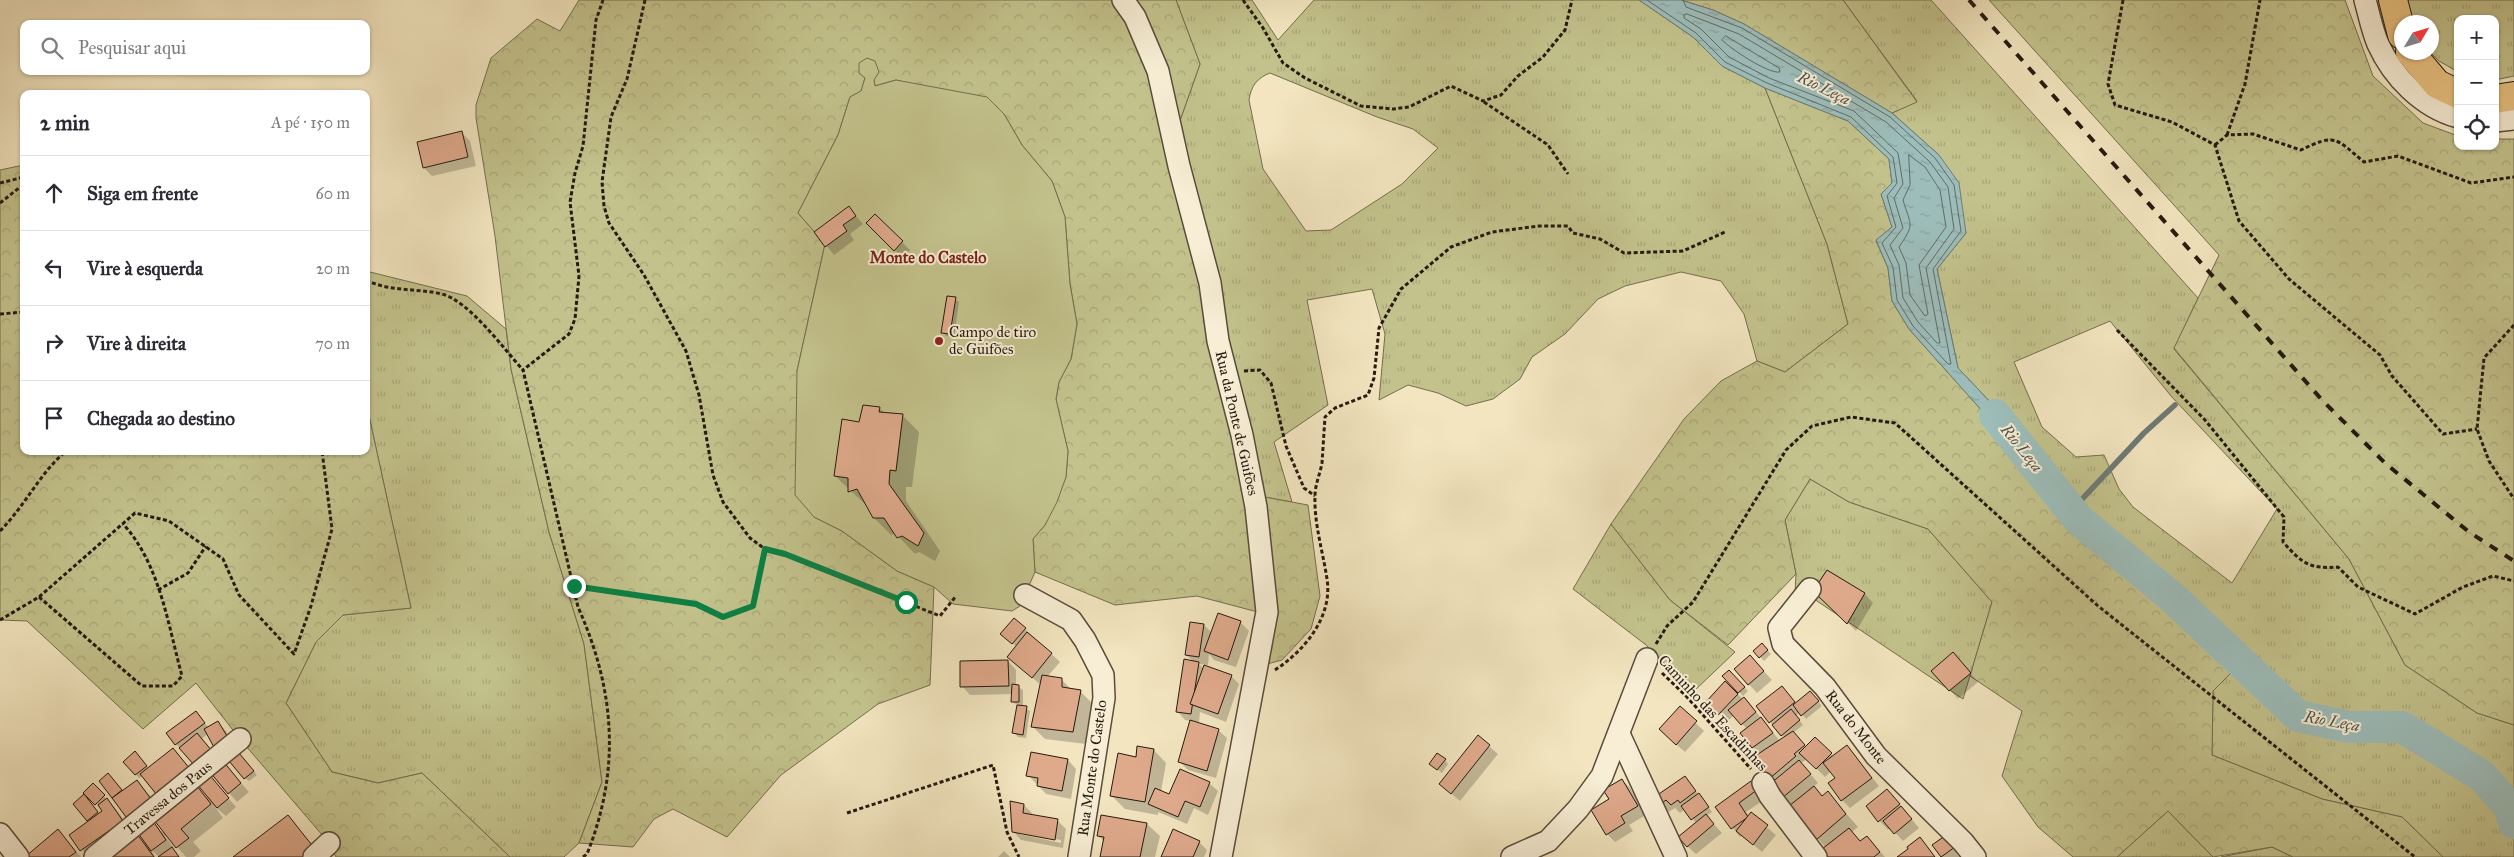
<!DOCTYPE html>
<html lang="pt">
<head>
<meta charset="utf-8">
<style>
  :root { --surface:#fff; --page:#f2f2f3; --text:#2b2b33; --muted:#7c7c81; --line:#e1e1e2 }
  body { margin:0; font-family:"IM FELL Great Primer",serif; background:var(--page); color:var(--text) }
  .controls { position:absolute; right:15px; top:15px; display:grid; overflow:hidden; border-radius:10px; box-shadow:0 1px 4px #0004 }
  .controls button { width:45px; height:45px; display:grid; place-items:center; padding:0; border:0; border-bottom:1px solid var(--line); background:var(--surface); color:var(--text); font:25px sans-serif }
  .compass { position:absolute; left:2394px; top:15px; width:45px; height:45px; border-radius:50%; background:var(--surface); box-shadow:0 1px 4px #0004; rotate:52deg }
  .stop { position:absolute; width:15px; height:15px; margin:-11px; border:4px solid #0b8043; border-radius:50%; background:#fff }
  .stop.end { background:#0b8043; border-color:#fff; box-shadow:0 1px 5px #0008 }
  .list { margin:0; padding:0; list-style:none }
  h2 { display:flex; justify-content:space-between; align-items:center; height:65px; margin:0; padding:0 20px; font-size:21px }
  h2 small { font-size:16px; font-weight:400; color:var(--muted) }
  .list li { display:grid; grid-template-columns:32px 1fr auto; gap:15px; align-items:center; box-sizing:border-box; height:75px; padding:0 20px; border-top:1px solid var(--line) }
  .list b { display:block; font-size:19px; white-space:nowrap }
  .list em { font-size:16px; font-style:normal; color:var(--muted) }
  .icon { flex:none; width:28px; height:28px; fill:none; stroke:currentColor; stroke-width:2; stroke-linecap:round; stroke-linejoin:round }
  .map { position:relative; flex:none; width:2514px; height:857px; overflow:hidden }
  .search { position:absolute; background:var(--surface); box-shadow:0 1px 4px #0004; left:20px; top:20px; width:350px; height:55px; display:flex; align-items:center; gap:12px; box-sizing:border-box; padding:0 18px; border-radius:10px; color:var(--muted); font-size:19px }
  .panel { position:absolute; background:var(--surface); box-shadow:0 1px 4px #0004; left:20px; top:90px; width:350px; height:365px; border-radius:10px }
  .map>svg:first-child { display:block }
</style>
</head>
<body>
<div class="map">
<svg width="2514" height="857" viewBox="0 0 2514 857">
  <defs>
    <pattern id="grass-tufts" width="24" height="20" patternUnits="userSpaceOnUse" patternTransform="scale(1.25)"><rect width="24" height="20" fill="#c3c28c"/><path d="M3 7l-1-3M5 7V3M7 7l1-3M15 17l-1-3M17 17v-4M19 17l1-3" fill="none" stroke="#a7a678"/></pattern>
    <pattern id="forest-crowns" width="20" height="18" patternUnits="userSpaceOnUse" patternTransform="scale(1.25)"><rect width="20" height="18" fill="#c3c28c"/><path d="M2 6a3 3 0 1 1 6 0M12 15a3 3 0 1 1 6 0" fill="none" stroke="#a7a678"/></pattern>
    <pattern id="water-ripples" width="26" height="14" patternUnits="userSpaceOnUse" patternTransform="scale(1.25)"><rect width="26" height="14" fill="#9dbdba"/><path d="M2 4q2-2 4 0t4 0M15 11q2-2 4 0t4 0" fill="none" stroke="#87a29f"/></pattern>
  </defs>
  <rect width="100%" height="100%" fill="#f2e5bf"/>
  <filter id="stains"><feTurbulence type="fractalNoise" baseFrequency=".004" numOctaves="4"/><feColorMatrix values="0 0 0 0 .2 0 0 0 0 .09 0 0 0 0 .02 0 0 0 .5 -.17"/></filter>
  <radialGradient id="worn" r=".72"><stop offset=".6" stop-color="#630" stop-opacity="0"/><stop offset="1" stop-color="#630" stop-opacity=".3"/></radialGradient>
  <g fill="url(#grass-tufts)" stroke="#746e4e" fill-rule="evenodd">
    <path d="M1176,0H1252L1278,40L1314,0H1639L1693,37L1722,66L1765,88L1827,244L1848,324L1785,372L1757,361L1744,314L1721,281L1681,272L1625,286L1598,299L1565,334L1532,357L1520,379L1493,399L1466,406L1438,393L1408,385L1379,400L1385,334L1372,289L1307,300L1328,405L1274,442L1292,502L1248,494L1170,149L1200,64ZM1270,73L1377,117L1413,129L1438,148L1402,184L1331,230L1306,231L1263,169L1249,100C1251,86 1257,78 1270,73Z"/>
    <path d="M1843,0H1931L2198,298L2174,349L2349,559L2405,665L2477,713L2514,725V857H2443L2402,817L2322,799L2212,755L2213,691L2235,667L2076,526L2018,451L2032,446L1958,368L1937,269L1966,233L1939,155L1892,113L1917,101ZM2110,321L2171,396L2277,509L2232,583L2133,507L2119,489L2104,455L2076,457L2042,427L2014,362Z"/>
    <polygon points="2406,0 2514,0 2514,76 2495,80 2495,19 2458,19 2458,72 2439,61 2431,53 2432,22 2412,22"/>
    <polygon points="366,271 467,296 506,329 511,369 549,532 584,644 602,782 579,843 564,857 510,857 422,773 378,783 332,772 286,703 316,642 343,615 411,608 366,402"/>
    <polygon points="1810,479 1849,502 1928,529 1992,602 1963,699 1814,599 1795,594 1796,574 1785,520"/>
    <polygon points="1611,524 1670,600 1735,652 1693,692 1646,645 1573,589"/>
    <polygon points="2168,811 2213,857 2117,857"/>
    <polygon points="2272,847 2293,857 2221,857"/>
  </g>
  <g fill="url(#forest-crowns)" stroke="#746e4e">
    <polygon points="579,0 1176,0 1200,64 1170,149 1248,494 1308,505 1320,596 1311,629 1282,660 1256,667 1266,612 1254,611 1197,596 1115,605 1035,572 1033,539 1045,525 1066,477 1068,451 1056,400 1059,382 1071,359 1077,324 1070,284 1065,217 1052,181 1022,145 1004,114 896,80 875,86 874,80 865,78 861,92 850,97 838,135 798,213 825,244 797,371 814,517 842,531 897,571 934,587 930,685 878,704 781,775 727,837 673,809 654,819 633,847 579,843 602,782 584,644 549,532 511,369 495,236 476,118 476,105 491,58 537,19 560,31"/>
    <polygon points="1681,0 1843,0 1917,102 1892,113 1744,24 1713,10"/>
    <polygon points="1989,0 2345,0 2373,76 2423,123 2458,136 2458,146 2495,146 2495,139 2514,139 2514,725 2477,713 2405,665 2349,559 2174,348 2219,255"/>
    <polygon points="1765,88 1848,121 1889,159 1892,183 1881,194 1892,227 1876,241 1888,268 1892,301 1909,329 2018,451 2076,526 2236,668 2213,691 2212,755 2322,799 2402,817 2443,857 2293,857 2272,847 2213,857 2168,811 2117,857 2073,857 2038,827 2002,776 2022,711 1970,676 1992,602 1928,529 1849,502 1810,479 1785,520 1796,574 1728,645 1670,600 1611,524 1684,419 1721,381 1757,361 1785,372 1848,324 1827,244"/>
    <polygon points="24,165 24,451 366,451 366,402 411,608 343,615 316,642 286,703 332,772 378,783 422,773 510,857 336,857 329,843 240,739 196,683 143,729 27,621 0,620 0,170"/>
  </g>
  <polygon fill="#c3c28c" stroke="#746e4e" points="867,58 875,61 879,72 874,80 875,86 896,80 987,97 1004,114 1022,145 1052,181 1065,217 1070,284 1077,324 1071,359 1059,382 1056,399 1068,451 1066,477 1057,502 1045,525 1033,539 1035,572 1020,606 1012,611 953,604 934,587 897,571 842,531 814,517 795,495 797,371 825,244 798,213 838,135 850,97 861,91 865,78 859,73 859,63"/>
  <polygon fill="url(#water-ripples)" stroke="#6d7b76" points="1639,0 1681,0 1713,10 1744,24 1892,113 1939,155 1959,183 1966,233 1937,269 1958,368 2032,446 2018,451 1909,329 1892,301 1888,268 1876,240 1892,227 1881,194 1892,183 1889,159 1848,121 1765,88 1722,66 1693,37"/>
  <g fill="#0003" fill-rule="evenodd">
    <polygon points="462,133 470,141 476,166 432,176 424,168"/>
    <polygon points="849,208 863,224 850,234 854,240 834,255 815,232"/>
    <polygon points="875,216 910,250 903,258 867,223"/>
    <polygon points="955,299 959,302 954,337 946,336 943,332"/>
    <polygon points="879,408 885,413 902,415 919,432 912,487 906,487 906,501 940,551 935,561 919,552 915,554 896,534 891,535 874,518 868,507 835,476 860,423"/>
    <polygon points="1827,572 1865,594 1873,603 1856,631 1815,591"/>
    <polygon points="1218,615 1241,623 1249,631 1236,667 1214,660 1209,654 1208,665 1199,664 1204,669 1231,676 1239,684 1226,722 1200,712 1199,722 1193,721 1193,723 1218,730 1227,738 1216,778 1188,770 1180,762 1191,721 1185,720 1177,711 1194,662 1186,655 1204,625 1212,633"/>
    <polygon points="1025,629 1060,662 1047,677 1062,680 1072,690 1080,691 1093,704 1086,744 1045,739 1032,726 1041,685 1017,665 1017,647 1005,637"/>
    <polygon points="1762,644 1771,654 1764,661 1755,651"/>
    <polygon points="1008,661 1016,670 1016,686 1023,690 1023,707 1030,711 1026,738 1018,737 1014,733 1018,706 1013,702 1013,694 970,695 962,686"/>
    <polygon points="1961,662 1978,682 1958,699 1933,671"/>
    <polygon points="1758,665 1772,680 1757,693 1735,669"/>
    <polygon points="1729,672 1748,691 1743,696 1724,676"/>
    <polygon points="1725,683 1752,707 1780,741 1785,738 1770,722 1790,696 1796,704 1814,696 1822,706 1806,719 1800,712 1796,716 1803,725 1793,733 1806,747 1815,738 1834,757 1847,747 1879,786 1850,808 1842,800 1836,778 1831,771 1825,777 1807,759 1801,763 1818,783 1813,787 1823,797 1828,793 1858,827 1852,832 1861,842 1867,837 1885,857 1830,857 1826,848 1772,784 1760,755 1753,747 1747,729 1734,715 1727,722 1707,703"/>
    <polygon points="1680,708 1704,731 1685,752 1669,738"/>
    <polygon points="195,712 209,728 218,723 226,731 237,750 208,734 184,752 176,744"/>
    <polygon points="1478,737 1498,754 1460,801 1440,784"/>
    <polygon points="173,750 197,778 143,776 139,778 125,762 139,757 149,769"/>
    <polygon points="1154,750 1166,763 1161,792 1170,796 1209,783 1218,791 1208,815 1194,808 1187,824 1158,812 1158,815 1125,809 1112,796"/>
    <polygon points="242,758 257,775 249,781 245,778"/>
    <polygon points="1068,760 1076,769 1071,799 1046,794 1028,775"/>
    <polygon points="1445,760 1448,764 1442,773 1434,767"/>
    <polygon points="223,763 249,792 237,802 212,773"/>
    <polygon points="208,775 236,807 226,816 215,807 223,818 193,842 201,851 194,857 186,857 166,834 165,836 174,848 172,850 180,857 159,857 151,849 155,857 115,857 137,836 148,845 153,823 162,832 197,787 208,798"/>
    <polygon points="1685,777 1712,812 1706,816 1722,833 1696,854 1687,846 1696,823 1685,809 1680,813 1675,808 1667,813 1659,805"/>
    <polygon points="112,779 123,792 137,781 159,807 136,825 100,781"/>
    <polygon points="1622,780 1630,788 1646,815 1629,825 1633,831 1615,842 1607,834 1611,800"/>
    <polygon points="1751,783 1765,799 1746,812 1749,816 1751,814 1776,835 1762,852 1742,835 1740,837 1717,808"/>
    <polygon points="93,785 115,808 131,830 88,857 70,835 90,821 75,804 87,800 100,814 104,811 85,793"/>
    <polygon points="1895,799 1919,828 1903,841 1890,827 1888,830 1867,807"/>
    <path d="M1024,805L1032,813V816L1057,820L1066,829L1063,848L1021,840L1013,831ZM1019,832L1061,840V843L1019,834Z"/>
    <polygon points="288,817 323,857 236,857"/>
    <polygon points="1147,824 1160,836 1155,857 1101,857 1104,841 1098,836"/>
    <polygon points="57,830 81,857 27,857"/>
    <polygon points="1950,841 1958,852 1956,853 1960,857 1942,857 1934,846"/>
    <polygon points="1199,842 1207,850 1204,857 1162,857"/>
    <polygon points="1004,851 1010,857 998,857"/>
  </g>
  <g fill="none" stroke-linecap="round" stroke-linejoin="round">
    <g stroke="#626b64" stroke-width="1">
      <polyline points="1647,0 1696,33 1725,62 1767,83 1851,117 1893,157 1897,183 1887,196 1896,227 1882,243 1893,267 1897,300 1913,326 1948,364 1951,364 1933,269 1961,231 1954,185 1935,158 1890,117 1742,28 1686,7 1683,0"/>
      <polygon points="1687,14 1739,34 1886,122 1930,162 1948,187 1954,229 1926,268 1940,343 1937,343 1918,322 1903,298 1899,265 1890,245 1903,228 1894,198 1903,184 1898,153 1854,111 1769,78 1729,57 1701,29 1684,18 1684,15"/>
      <path d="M1726,36L1779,68L1780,72C1768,74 1731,49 1722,40Z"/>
      <path d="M1909,155L1925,167L1940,190L1946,227L1919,265L1928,314L1925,316L1910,295L1906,263L1899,247C1915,223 1911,227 1903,200L1910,185Z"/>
    </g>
    <polyline stroke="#6d7b76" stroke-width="5.5" points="2071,511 2144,433 2175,405"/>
    <polyline stroke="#9dbdba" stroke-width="32" points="1995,415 2078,519 2173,598 2298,716 2349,727 2402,727 2482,776 2510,808 2514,823"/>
  </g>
  <g fill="#dfaa8c" stroke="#26190f">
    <polygon points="462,131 468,157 423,168 417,142"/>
    <polygon points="849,206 856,216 843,225 847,231 825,247 814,232"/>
    <polygon points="875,214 903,241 894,251 866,223"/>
    <polygon points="947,296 956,297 950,334 941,333"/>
    <polygon points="863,405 880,407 879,412 903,414 896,471 890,470 889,484 924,533 918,546 902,536 897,538 884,518 873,518 857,489 848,492 848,478 834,476 842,419 859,422"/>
    <polygon points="1827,570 1865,593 1847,624 1813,591"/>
    <polygon points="1218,613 1241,621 1228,660 1204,651"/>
    <polygon points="1014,618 1026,628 1012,644 1000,634"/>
    <polygon points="1190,622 1204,624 1199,657 1185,655"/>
    <polygon points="1027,632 1052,653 1032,678 1007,657"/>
    <polygon points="1762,643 1768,650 1759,658 1753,651"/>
    <polygon points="1953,652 1971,673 1949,691 1931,671"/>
    <polygon points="1750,655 1764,671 1748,685 1734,669"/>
    <polygon points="1184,659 1199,662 1191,714 1176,712"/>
    <polygon points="1008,660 1009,686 960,687 960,661"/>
    <polygon points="1204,665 1232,675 1218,714 1190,704"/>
    <polygon points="1729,670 1745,687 1738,693 1722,676"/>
    <polygon points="1042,675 1062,678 1062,687 1081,690 1073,732 1031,727"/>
    <polygon points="1725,681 1738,694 1718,715 1705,703"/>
    <polygon points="1012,684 1019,685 1019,702 1011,702"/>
    <polygon points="1782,686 1795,702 1769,723 1756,706"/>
    <polygon points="1810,691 1819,701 1801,716 1793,705"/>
    <polygon points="1744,697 1756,712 1741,725 1728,710"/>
    <polygon points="1017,705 1027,706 1023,735 1012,733"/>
    <polygon points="1680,706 1697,721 1676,745 1659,729"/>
    <polygon points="1791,709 1800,720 1781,736 1772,725"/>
    <polygon points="196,711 205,723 175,745 166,733"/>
    <polygon points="1761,717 1773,733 1752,748 1740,733"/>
    <polygon points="1190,720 1219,729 1207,771 1178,762"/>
    <polygon points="218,721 230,741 215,749 204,729"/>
    <polygon points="1793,731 1805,745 1794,754 1796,756 1769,779 1752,758"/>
    <polygon points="197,733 212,751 195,766 179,748"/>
    <polygon points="1478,735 1490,745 1451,794 1439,784"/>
    <polygon points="1815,737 1832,753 1816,769 1799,753"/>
    <polygon points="1847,745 1872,778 1841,801 1828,783 1835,778 1823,763"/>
    <polygon points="1137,746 1154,749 1145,802 1110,796 1118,753 1136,757"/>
    <polygon points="173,748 190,769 157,795 140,774"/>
    <polygon points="135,751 147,766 135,775 123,762"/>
    <polygon points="1031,752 1068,759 1062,791 1037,786 1038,778 1026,776"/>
    <polygon points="239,753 254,771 244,779 229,761"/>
    <polygon points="1437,753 1446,759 1437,770 1429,764"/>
    <polygon points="1799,760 1811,774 1782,798 1770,784"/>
    <polygon points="223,761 241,783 228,794 210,772"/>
    <polygon points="1180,769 1210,782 1200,807 1185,801 1178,817 1148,804 1155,788 1169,794"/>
    <polygon points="108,773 122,790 112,798 99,781"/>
    <polygon points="208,773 229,798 217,808 196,783"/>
    <polygon points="1685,776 1696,791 1680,803 1678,800 1671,805 1666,800 1658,806 1653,798"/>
    <polygon points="1622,779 1638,806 1621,816 1625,823 1606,835 1591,810 1609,799 1603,790"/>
    <polygon points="137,780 151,799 126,817 112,798"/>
    <polygon points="1751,781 1757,790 1739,803 1748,817 1731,829 1715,807"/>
    <polygon points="93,783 105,795 95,805 83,793"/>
    <polygon points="197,786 211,804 181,829 189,838 176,848 154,820"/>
    <polygon points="1814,786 1822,796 1828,791 1846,814 1816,840 1789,806"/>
    <polygon points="1887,789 1900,804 1878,822 1866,806"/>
    <polygon points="1699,793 1709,807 1691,820 1681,806"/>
    <polygon points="84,794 98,812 87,821 73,804"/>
    <polygon points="107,798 123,821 80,851 69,835 102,811 98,805"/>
    <polygon points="1010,801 1024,804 1023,813 1058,819 1055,840 1012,832"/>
    <polygon points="1901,806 1912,819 1894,834 1883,821"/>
    <polygon points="1751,812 1768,825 1753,845 1736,831"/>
    <polygon points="1706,814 1714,824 1687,847 1678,837"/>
    <polygon points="288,815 319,854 316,857 233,857"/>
    <polygon points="1101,815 1147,823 1140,857 1100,857 1104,837 1097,836"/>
    <polygon points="153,821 166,840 151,851 138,833"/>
    <polygon points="1849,828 1860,841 1867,836 1880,852 1874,857 1828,857 1822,849"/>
    <polygon points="58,829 76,852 69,857 25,857"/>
    <polygon points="1173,829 1200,841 1193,857 1161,857"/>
    <polygon points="137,834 154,857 113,857 110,853"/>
    <polygon points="1946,835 1955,847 1941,857 1932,845"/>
    <polygon points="1920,837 1935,857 1897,857 1908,849 1907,847"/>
    <polygon points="172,847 179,857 158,857"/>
  </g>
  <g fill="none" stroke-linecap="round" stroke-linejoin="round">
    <defs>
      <g id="minor">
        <polyline points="1123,0 1135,17 1158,71 1179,166 1210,283 1218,341 1242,435 1256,507 1267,612 1221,857"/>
        <path d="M2365,0C2369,14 2372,30 2378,44C2393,77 2422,107 2458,117"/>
        <polyline points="2495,121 2514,119"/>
        <polyline points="1810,589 1779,628 1783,644 1825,687 1876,756 1963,842 1975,857"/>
        <polyline points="1025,595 1071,620 1085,640 1103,675 1104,698 1079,857"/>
        <polyline points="1619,734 1676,857"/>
        <polyline points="1763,783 1770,796 1816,857"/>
        <polyline points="0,834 18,857"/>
        <polyline points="95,857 240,739"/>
        <polyline points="314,857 329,843"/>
        <polyline points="1512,857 1548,841 1578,809 1602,776 1647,659"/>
      </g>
      <g id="highway">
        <polyline points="2393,0 2402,35"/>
        <polyline points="2410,52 2437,84 2458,94"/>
        <polyline points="2495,99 2514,96"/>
      </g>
    </defs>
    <use href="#minor" stroke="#594c3b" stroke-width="24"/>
    <use href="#highway" stroke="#26190f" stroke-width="30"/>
    <g stroke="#26190f" stroke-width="3" stroke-dasharray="4 2.5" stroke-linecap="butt">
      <polyline points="645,0 627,79 611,117 602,182 604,206 609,223 644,275 686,351 699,395 713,475 723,502 750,538 765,549 785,554 940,616 956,596"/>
      <polyline points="1243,0 1263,28 1283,63 1305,78 1361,106 1393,109 1409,107 1451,86 1483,101 1501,95 1518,76 1543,57 1565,30 1572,0"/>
      <polyline points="2123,0 2108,84 2115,105 2172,122 2215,145 2239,221 2289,279 2380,355 2392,376 2443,434 2477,429"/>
      <polyline points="1484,102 1548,145 1568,174"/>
      <polyline points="2227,135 2245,84 2260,0"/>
      <path d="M2215,145L2227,135L2253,134L2301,150C2336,133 2335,138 2364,162L2398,156L2471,183L2514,177"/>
      <polyline points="0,183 24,177"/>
      <polyline points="0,203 24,184"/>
      <path d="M366,280C390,292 416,288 442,294C469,301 504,349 523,370"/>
      <polyline points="0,314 24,312"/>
      <polyline points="2514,325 2484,358 2477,429 2489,461 2514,499"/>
      <path d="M2117,330L2205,420L2284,517L2283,542C2303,564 2309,569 2338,567L2358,587L2415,614L2463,587L2493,576L2514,581"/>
      <polyline points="1244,371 1260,370 1271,383 1286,446 1304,488 1315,496"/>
      <path d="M0,531C25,506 39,474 66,451"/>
      <polyline points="574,586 696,604 723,617 753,606 765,549"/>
      <polyline points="158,590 188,573 206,546"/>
      <path d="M39,597L142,686H173L182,676C168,625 160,564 123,524"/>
      <polyline points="0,620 39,597 135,513 169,521 223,559 239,595 294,654 311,606 332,529 322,451"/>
      <polyline points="1656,644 1667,626 1693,602 1786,450 1812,426 1851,417 1895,423 2098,606 2415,857"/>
      <path d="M1275,670C1304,651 1333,617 1327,579C1323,552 1314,524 1315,496C1315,485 1320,474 1322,463C1323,448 1324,432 1325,417L1335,408L1368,395L1374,378L1379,328L1401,289L1451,247L1492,232L1539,226H1568L1573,233L1600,239L1624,253L1683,251L1725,232"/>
      <polyline points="1662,673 1687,697 1751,769"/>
      <polyline points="847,813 993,765 1007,832 1019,857"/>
      <path d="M583,857L587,854C621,769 615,690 578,607L523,370L569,334L575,319L579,276L570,202L575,173L583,146L596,20L603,0"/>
    </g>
    <use href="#minor" stroke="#f7eed5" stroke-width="21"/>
    <use href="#highway" stroke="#e9c280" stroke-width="28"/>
    <polyline stroke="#26190f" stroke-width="4" stroke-dasharray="9 9" stroke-linecap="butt" points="1969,0 2322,400 2385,463 2469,532 2514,561"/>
  </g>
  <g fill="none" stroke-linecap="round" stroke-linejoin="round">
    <polyline stroke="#0b8043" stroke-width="6" points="574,586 696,604 723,617 753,606 765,549 785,554 906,602"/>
  </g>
  <circle fill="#8f2418" stroke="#f7eed5" stroke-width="2" cx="939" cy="341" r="5"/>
  <g text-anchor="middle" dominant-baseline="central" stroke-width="4" stroke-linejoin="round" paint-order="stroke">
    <g font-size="15" fill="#26190f" stroke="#f7eed5" text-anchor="start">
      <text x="949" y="332">Campo de tiro<tspan x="949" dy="17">de Guifões</tspan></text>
    </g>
    <g font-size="15" fill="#26190f" stroke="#f7eed5">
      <text transform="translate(1237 423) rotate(77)">Rua da Ponte de Guifões</text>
      <text transform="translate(1713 713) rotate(47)">Caminho das Escadinhas</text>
      <text transform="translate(1856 727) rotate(52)">Rua do Monte</text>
      <text transform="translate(1092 768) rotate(-82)">Rua Monte do Castelo</text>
      <text transform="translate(168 798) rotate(-39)">Travessa dos Paus</text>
    </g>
    <g font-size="16" font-style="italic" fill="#50524b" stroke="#f7eed5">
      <text transform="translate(1824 88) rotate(26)">Rio Leça</text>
      <text transform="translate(2022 448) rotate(51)">Rio Leça</text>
      <text transform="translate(2332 721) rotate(10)">Rio Leça</text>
    </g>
    <g font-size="16" font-weight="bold" fill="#7a1f14" stroke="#f7eed5">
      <text x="928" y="257">Monte do Castelo</text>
    </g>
  </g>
  <rect width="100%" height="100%" filter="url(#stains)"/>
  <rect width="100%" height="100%" fill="url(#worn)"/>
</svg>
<div class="controls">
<button>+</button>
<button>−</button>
<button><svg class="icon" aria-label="locate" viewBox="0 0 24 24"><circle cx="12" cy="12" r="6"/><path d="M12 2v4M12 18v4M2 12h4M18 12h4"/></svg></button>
</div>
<svg class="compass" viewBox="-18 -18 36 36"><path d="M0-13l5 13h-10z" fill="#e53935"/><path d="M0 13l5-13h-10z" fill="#7c7c81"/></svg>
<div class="stop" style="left:906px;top:602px"></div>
<div class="stop end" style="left:574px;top:586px"></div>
<div class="search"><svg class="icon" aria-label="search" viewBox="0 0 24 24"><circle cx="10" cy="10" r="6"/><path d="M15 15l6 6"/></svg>Pesquisar aqui</div>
<section class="panel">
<h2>2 min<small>A pé · 150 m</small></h2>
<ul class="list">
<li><svg class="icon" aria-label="ahead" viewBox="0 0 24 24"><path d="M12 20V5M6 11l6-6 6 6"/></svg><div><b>Siga em frente</b></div><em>60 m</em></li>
<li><svg class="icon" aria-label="left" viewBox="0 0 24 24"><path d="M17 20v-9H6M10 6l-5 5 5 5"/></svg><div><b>Vire à esquerda</b></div><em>20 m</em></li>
<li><svg class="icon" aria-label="right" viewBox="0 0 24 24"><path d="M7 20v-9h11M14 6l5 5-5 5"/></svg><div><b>Vire à direita</b></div><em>70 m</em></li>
<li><svg class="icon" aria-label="arrive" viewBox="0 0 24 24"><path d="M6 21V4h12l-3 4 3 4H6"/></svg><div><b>Chegada ao destino</b></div></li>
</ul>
</section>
</div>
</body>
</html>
